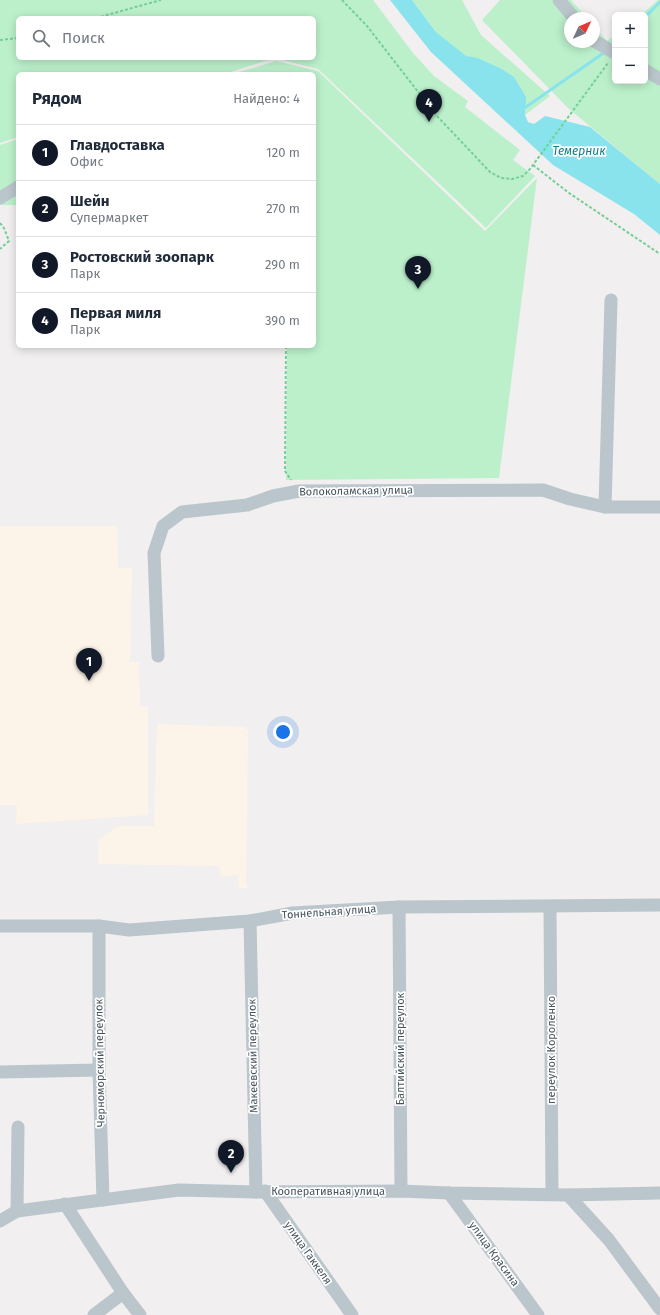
<!DOCTYPE html>
<html lang="ru">
<head>
<meta charset="utf-8">
<style>
  :root { --surface:#fff; --page:#f2f2f3; --text:#1f2937; --muted:#747a83; --line:#e0e1e3; --accent:#111827 }
  body { margin:0; font-family:"Fira Sans",sans-serif; background:var(--page); color:var(--text) }
  .controls { position:absolute; right:12px; top:12px; display:grid; overflow:hidden; border-radius:6px; box-shadow:0 2px 10px #0003 }
  .controls button { width:36px; height:36px; display:grid; place-items:center; padding:0; border:0; border-bottom:1px solid var(--line); background:var(--surface); color:var(--text); font:20px sans-serif }
  .compass { position:absolute; left:564px; top:12px; width:36px; height:36px; border-radius:50%; background:var(--surface); box-shadow:0 2px 10px #0003; rotate:46deg }
  .you { position:absolute; left:283px; top:732px; width:14px; height:14px; margin:-10px; border:3px solid #fff; border-radius:50%; background:#1a73e8; box-shadow:0 0 0 6px #1a73e833 }
  .badge { display:grid; place-items:center; width:26px; height:26px; border-radius:50%; background:var(--accent); color:#fff; font-size:13px; font-weight:700 }
  .pin { position:absolute; translate:-50% -33px; filter:drop-shadow(0 1px 2px #0008) }
  .pin::after { content:''; position:absolute; top:21px; width:14px; height:12px; background:inherit; clip-path:polygon(0 0,100% 0,50% 100%) }
  .list { margin:0; padding:0; list-style:none }
  h2 { display:flex; justify-content:space-between; align-items:center; height:52px; margin:0; padding:0 16px; font-size:17px }
  h2 small { font-size:13px; font-weight:400; color:var(--muted) }
  .list li { display:grid; grid-template-columns:26px 1fr auto; gap:12px; align-items:center; box-sizing:border-box; height:56px; padding:0 16px; border-top:1px solid var(--line) }
  .list b { display:block; font-size:15px; white-space:nowrap }
  .list p { margin:0; font-size:13px; white-space:nowrap; color:var(--muted) }
  .list em { font-size:13px; font-style:normal; color:var(--muted) }
  .icon { flex:none; width:22px; height:22px; fill:none; stroke:currentColor; stroke-width:2; stroke-linecap:round; stroke-linejoin:round }
  .map { position:relative; flex:none; width:660px; height:1315px; overflow:hidden }
  .search { position:absolute; background:var(--surface); box-shadow:0 2px 10px #0003; left:16px; top:16px; width:300px; height:44px; display:flex; align-items:center; gap:10px; box-sizing:border-box; padding:0 14px; border-radius:6px; color:var(--muted); font-size:15px }
  .panel { position:absolute; background:var(--surface); box-shadow:0 2px 10px #0003; left:16px; top:72px; width:300px; height:276px; border-radius:6px }
  .map>svg:first-child { display:block }
</style>
</head>
<body>
<div class="map">
<svg width="660" height="1315" viewBox="0 0 660 1315">
  <rect width="100%" height="100%" fill="#f1efef"/>
  <g fill="#fcf4e8">
    <polygon points="0,526 117,526 118,568 132,568 130,662 139,662 140,707 148,707 148,815 16,824 17,805 0,805"/>
    <polygon points="157,724 244,727 248,730 246,885 251,889 239,888 238,875 221,877 219,866 98,864 99,839 118,826 154,826"/>
  </g>
  <g fill="#bcf0cb" fill-rule="evenodd">
    <path d="M0,0H373L413,53L434,76L468,101L465,107L520,150L513,160L535,176L486,228L318,69L275,58L224,74H18V137L0,143ZM18,18H314V58H18Z"/>
    <polygon points="412,0 462,0 481,35 550,96 525,115 526,108 500,68 478,58 466,57 436,32"/>
    <polygon points="500,0 571,0 587,18 570,18 570,42 594,42 594,26 607,41 615,35 615,81 645,81 645,15 641,15 658,0 660,0 660,184 568,108 482,20"/>
    <polygon points="276,61 318,71 485,231 537,178 499,478 286,480 287,346 314,346 314,74 233,74"/>
    <polygon points="18,139 18,205 0,205 0,145"/>
  </g>
  <polygon fill="#89e3ed" points="390,0 412,0 436,32 466,56 478,58 500,68 514,77 526,97 525,115 528,122 534,124 545,116 590,127 660,184 660,235 634,214 553,165 431,52"/>
  <g fill="none" stroke-linecap="round" stroke-linejoin="round">
    <g stroke="#89e3ed" stroke-width="3">
      <polyline points="645,17 660,2"/>
      <polyline points="523,109 605,52"/>
    </g>
    <g stroke="#74ce98" stroke-width="2" stroke-dasharray="3 2" stroke-linecap="butt">
      <polyline points="342,0 367,26 436,115 490,172 501,178 512,179 523,176 530,169 608,63"/>
      <polyline points="96,18 161,0"/>
      <polyline points="0,40 18,38"/>
      <polyline points="533,165 569,193 660,254"/>
      <polyline points="0,223 4,228 9,241 0,249"/>
      <polyline points="286,346 285,471 291,480"/>
    </g>
    <g stroke="#bac5cc" stroke-width="13">
      <polyline points="559,0 574,18"/>
      <polyline points="594,41 615,53"/>
      <polyline points="645,70 660,79"/>
      <polyline points="0,198 18,187"/>
      <polyline points="605,507 611,300"/>
      <polyline points="158,656 154,553 163,526 182,512 247,505 273,496 299,491 543,490 570,499 605,507 660,507"/>
      <polyline points="399,907 401,1191"/>
      <polyline points="550,907 552,1194"/>
      <polyline points="250,921 256,1192"/>
      <polyline points="0,926 99,926 129,930 250,921 293,913 399,907 660,905"/>
      <polyline points="99,926 99,1070 103,1200"/>
      <polyline points="0,1072 99,1070"/>
      <polyline points="265,1191 352,1315"/>
      <polyline points="449,1193 538,1315"/>
      <polyline points="568,1195 609,1240 660,1309"/>
      <polyline points="65,1204 123,1293 140,1315"/>
      <polyline points="17,1211 18,1127"/>
      <polyline points="0,1221 17,1211 179,1190 256,1192 401,1191 449,1193 568,1195 660,1193"/>
      <polyline points="94,1315 123,1293"/>
    </g>
  </g>
  <g text-anchor="middle" dominant-baseline="central" stroke-width="3.5" stroke-linejoin="round" paint-order="stroke">
    <g font-size="11" fill="#47545d" stroke="#fff">
      <text transform="translate(356 491) rotate(-1)">Волоколамская улица</text>
      <text transform="translate(329 912) rotate(-4)">Тоннельная улица</text>
      <text transform="translate(400 1049) rotate(-90)">Балтийский переулок</text>
      <text transform="translate(551 1050) rotate(-90)">переулок Короленко</text>
      <text transform="translate(253 1056) rotate(-91)">Макеевский переулок</text>
      <text transform="translate(100 1063) rotate(-91)">Черноморский переулок</text>
      <text x="328" y="1191">Кооперативная улица</text>
      <text transform="translate(308 1253) rotate(55)">улица Гаккеля</text>
      <text transform="translate(494 1254) rotate(54)">улица Красина</text>
    </g>
    <g font-size="12" font-style="italic" fill="#0b7f8d" stroke="#fff">
      <text x="579" y="151">Темерник</text>
    </g>
  </g>
</svg>
<div class="controls">
<button>+</button>
<button>−</button>
</div>
<svg class="compass" viewBox="-18 -18 36 36"><path d="M0-13l5 13h-10z" fill="#e53935"/><path d="M0 13l5-13h-10z" fill="#747a83"/></svg>
<div class="you"></div>
<div class="pin badge" style="left:89px;top:681px">1</div>
<div class="pin badge" style="left:231px;top:1173px">2</div>
<div class="pin badge" style="left:418px;top:289px">3</div>
<div class="pin badge" style="left:429px;top:122px">4</div>
<div class="search"><svg class="icon" aria-label="search" viewBox="0 0 24 24"><circle cx="10" cy="10" r="6"/><path d="M15 15l6 6"/></svg>Поиск</div>
<section class="panel">
<h2>Рядом<small>Найдено: 4</small></h2>
<ul class="list">
<li><span class="badge">1</span><div><b>Главдоставка</b><p>Офис</p></div><em>120 m</em></li>
<li><span class="badge">2</span><div><b>Шейн</b><p>Супермаркет</p></div><em>270 m</em></li>
<li><span class="badge">3</span><div><b>Ростовский зоопарк</b><p>Парк</p></div><em>290 m</em></li>
<li><span class="badge">4</span><div><b>Первая миля</b><p>Парк</p></div><em>390 m</em></li>
</ul>
</section>
</div>
</body>
</html>
